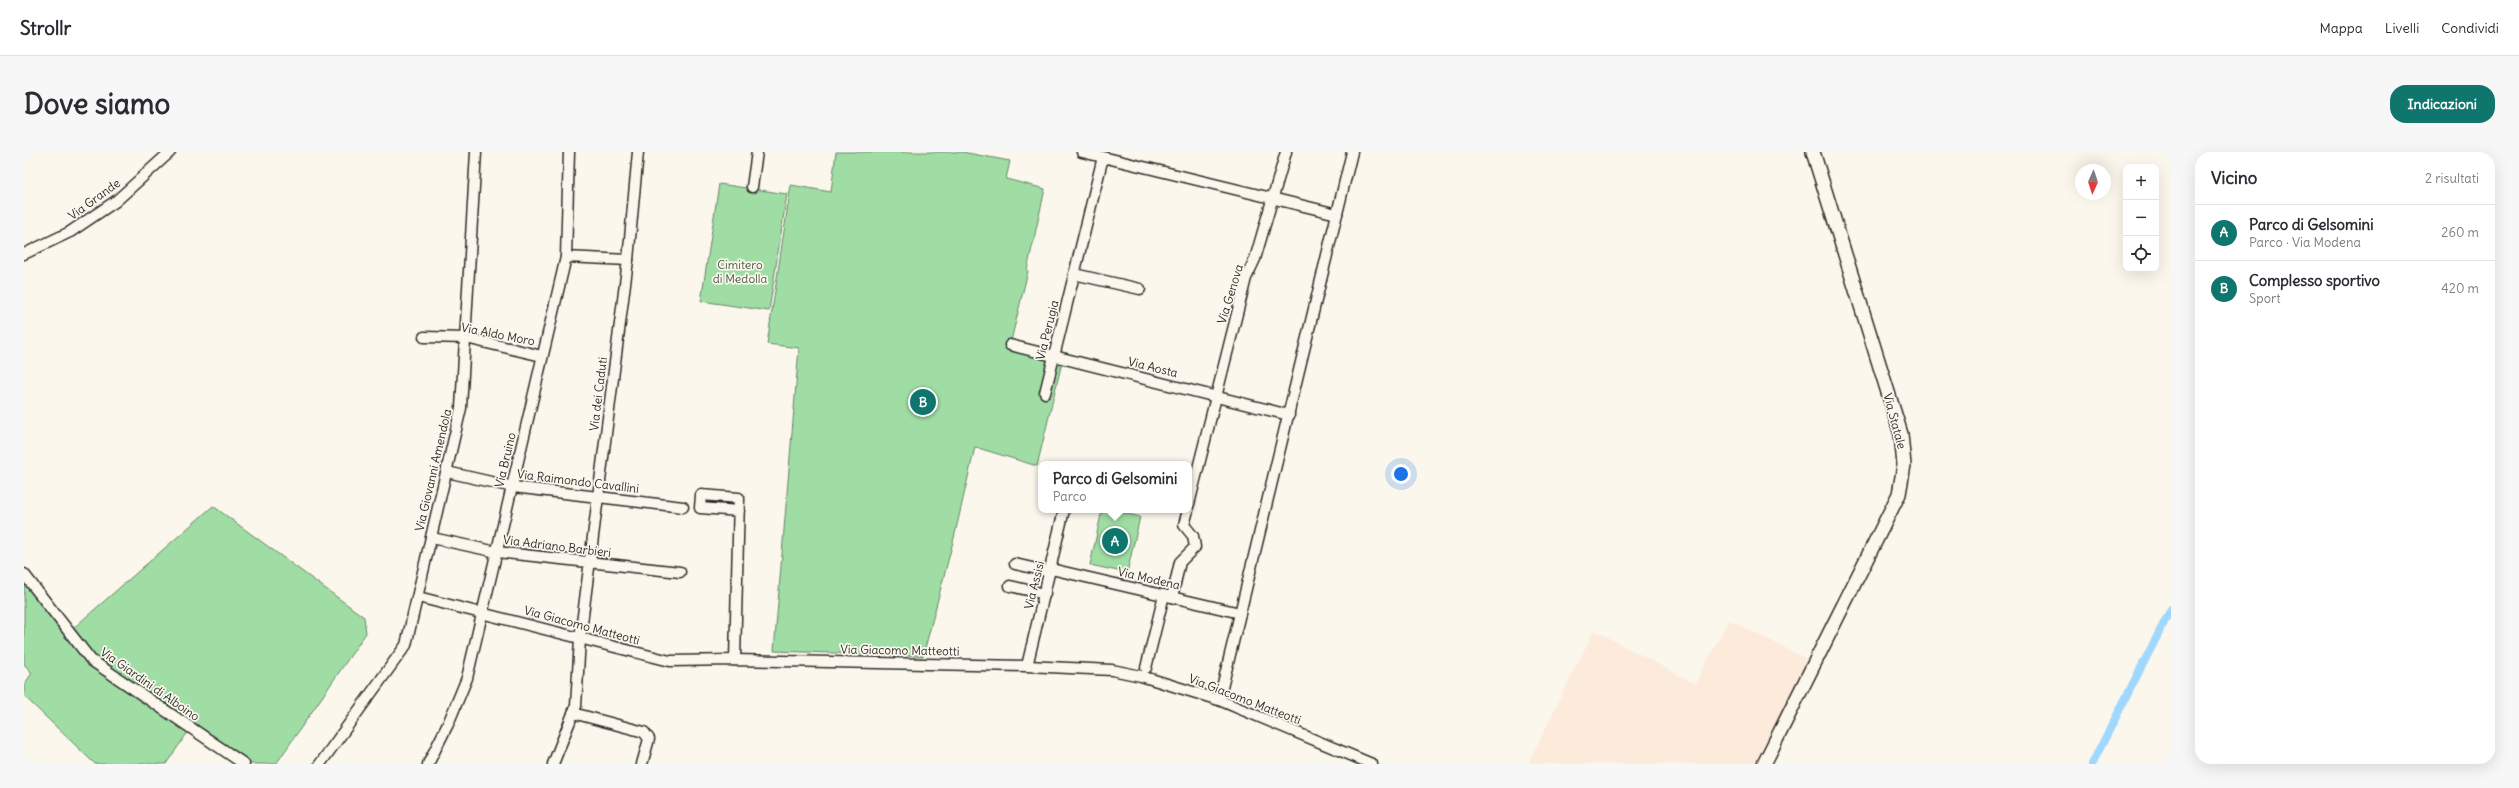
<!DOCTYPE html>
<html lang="it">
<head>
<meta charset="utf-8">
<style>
  :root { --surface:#fff; --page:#f7f7f7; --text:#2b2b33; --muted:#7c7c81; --line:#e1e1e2; --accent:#0f766e }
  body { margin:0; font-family:Delius,sans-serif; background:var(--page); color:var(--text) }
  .controls { position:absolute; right:12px; top:12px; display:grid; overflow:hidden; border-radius:8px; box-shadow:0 4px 16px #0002 }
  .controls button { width:36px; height:36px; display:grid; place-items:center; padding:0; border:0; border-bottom:1px solid var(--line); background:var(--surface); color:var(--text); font:20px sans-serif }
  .compass { position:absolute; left:2051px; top:12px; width:36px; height:36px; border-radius:50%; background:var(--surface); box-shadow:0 4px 16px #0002; rotate:183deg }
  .you { position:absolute; left:1377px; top:322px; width:14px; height:14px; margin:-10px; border:3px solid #fff; border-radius:50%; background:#1a73e8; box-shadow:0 0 0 6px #1a73e833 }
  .badge { display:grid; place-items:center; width:26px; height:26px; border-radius:50%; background:var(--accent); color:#fff; font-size:13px; font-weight:700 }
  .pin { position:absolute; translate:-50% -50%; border:2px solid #fff; box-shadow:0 1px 4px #0006 }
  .popup { position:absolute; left:1014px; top:309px; width:154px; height:52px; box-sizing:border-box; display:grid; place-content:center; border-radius:8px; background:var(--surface); filter:drop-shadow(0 1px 3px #0005); font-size:13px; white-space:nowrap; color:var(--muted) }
  .popup b { font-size:15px; color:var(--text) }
  .popup::after { content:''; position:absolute; left:50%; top:100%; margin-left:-8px; border:8px solid transparent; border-top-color:var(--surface) }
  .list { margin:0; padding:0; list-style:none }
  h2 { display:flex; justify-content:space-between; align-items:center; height:52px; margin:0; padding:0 16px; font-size:17px }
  h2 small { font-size:13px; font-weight:400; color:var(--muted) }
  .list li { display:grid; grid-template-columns:26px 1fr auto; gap:12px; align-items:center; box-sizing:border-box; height:56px; padding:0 16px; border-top:1px solid var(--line) }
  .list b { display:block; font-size:15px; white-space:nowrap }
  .list p { margin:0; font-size:13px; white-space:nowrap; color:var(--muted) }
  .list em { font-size:13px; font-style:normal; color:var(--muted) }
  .icon { flex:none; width:22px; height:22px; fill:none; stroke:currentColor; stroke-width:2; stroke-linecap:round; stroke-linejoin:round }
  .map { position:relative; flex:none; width:2147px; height:612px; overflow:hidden; border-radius:16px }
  header { display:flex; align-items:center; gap:24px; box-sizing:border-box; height:56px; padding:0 20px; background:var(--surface); border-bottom:1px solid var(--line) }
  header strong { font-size:19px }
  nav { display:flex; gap:22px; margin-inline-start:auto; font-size:14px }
  .intro { display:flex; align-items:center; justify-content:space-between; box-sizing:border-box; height:96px; padding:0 24px }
  h1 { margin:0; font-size:28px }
  .button { padding:10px 18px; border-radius:16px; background:var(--accent); color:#fff; font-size:14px; font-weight:700 }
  main { display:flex; gap:24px; padding:0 24px }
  aside { flex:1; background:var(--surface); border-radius:16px; box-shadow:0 4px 16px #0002 }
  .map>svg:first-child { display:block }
</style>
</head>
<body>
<header>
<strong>Strollr</strong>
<nav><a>Mappa</a><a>Livelli</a><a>Condividi</a></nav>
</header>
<div class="intro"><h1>Dove siamo</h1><a class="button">Indicazioni</a></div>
<main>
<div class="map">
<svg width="2147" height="612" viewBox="0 0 2147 612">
  <rect width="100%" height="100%" fill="#fbf7ec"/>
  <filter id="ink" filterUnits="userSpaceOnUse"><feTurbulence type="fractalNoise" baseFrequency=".025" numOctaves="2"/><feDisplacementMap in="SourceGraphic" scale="8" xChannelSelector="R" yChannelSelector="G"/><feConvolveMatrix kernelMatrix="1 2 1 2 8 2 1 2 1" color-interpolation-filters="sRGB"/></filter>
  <g filter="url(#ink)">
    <polygon fill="#fceada" points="1705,468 1785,508 1733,612 1504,612 1570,478 1671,532"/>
    <g fill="#a0dda4" stroke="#668468">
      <polygon points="812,0 938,0 986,9 982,27 1021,37 1003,118 1004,119 987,189 1040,202 1013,314 951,295 930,386 899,504 750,499 775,196 743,192 767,33 807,40"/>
      <polygon points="695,32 763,42 745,159 677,149"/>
      <polygon points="189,354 340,465 342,481 252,612 218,612 166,577 142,612 71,612 0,544 0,533 8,521 0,512 0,432 4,428 46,479"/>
      <polygon points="1078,358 1088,358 1116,365 1103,421 1066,413"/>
    </g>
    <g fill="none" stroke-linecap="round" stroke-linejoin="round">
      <polyline stroke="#9fd7ff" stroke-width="8" points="2068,612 2147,457"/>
      <defs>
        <g id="minor">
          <polyline points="1058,0 1313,62"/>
          <polyline points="728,35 733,0"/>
          <polyline points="0,102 46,80 92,49 146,0"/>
          <polyline points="542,105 604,108"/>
          <polyline points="1050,122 1116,137"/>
          <polyline points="400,185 442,186 518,204"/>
          <polyline points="986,193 1265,263"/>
          <polyline points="1021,241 1079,5"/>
          <polyline points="423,320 489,335 659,355"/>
          <polyline points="1165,352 1222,126 1231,107 1262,0"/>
          <polyline points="408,386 473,400 656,420"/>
          <polyline points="991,412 1026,420"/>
          <polyline points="1027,417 1216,461"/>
          <polyline points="0,422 67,508 220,612"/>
          <polyline points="986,434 1021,442"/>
          <polyline points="394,445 646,509 711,508 1003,514 1088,518 1117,524 1195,548 1348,612"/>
          <polyline points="1148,445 1156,410 1171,395 1169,384 1160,373 1164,358"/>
          <polyline points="711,508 715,346 677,343 676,356 715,359"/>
          <polyline points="1003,514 1040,358"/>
          <polyline points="1122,516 1140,443"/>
          <polyline points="1195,548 1328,0"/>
          <polyline points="549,561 620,580 625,587 618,612"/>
          <polyline points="296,612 382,493 437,256 452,0"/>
          <polyline points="404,612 424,572 443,526 542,105 545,0"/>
          <polyline points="529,612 552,554 556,487 604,108 614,0"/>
        </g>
        <polyline id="major" points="1740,612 1875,342 1880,313 1877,282 1789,0"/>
      </defs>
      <use href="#minor" stroke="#2b2b2b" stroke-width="13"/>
      <use href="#major" stroke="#2b2b2b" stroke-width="16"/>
      <use href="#minor" stroke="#fbf7ec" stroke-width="10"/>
      <use href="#major" stroke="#fbf7ec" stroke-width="13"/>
    </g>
  </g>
  <g text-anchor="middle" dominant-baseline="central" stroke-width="3.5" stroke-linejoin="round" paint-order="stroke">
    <g font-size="12" fill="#2b2b2b" stroke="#fbf7ec">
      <text transform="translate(70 47) rotate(-36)">Via Grande</text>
      <text transform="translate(1206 142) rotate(-73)">Via Genova</text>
      <text transform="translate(1023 178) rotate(-76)">Via Perugia</text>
      <text transform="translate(474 182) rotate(11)">Via Aldo Moro</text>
      <text transform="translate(1129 215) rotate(14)">Via Aosta</text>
      <text transform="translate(574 242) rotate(-83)">Via dei Caduti</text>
      <text transform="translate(1871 269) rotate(75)">Via Statale</text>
      <text transform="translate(481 308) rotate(-77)">Via Bruino</text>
      <text transform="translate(409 318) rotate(-77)">Via Giovanni Amendola</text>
      <text transform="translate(554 329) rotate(7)">Via Raimondo Cavallini</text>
      <text transform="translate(533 394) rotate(7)">Via Adriano Barbieri</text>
      <text transform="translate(1125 426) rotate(13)">Via Modena</text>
      <text transform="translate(1010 433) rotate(-76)">Via Assisi</text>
      <text transform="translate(558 473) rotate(15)">Via Giacomo Matteotti</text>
      <text transform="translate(876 498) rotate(1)">Via Giacomo Matteotti</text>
      <text transform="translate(126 532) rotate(35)">Via Giardini di Alboino</text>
      <text transform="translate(1221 547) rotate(21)">Via Giacomo Matteotti</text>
    </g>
    <g font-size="12" fill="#485849" stroke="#fbf7ec">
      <text x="716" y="112">Cimitero<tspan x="716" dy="14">di Medolla</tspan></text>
    </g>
  </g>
</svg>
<div class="controls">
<button>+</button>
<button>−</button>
<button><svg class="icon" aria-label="locate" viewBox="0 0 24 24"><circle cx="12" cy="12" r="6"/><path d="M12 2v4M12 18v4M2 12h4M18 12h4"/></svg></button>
</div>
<svg class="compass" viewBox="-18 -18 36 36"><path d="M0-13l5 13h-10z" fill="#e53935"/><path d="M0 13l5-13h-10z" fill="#7c7c81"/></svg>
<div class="you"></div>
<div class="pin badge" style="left:1091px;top:389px">A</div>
<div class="popup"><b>Parco di Gelsomini</b>Parco</div>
<div class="pin badge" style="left:899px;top:250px">B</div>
</div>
<aside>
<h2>Vicino<small>2 risultati</small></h2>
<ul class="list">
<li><span class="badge">A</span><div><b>Parco di Gelsomini</b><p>Parco · Via Modena</p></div><em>260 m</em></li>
<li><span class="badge">B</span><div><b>Complesso sportivo</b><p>Sport</p></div><em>420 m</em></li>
</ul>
</aside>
</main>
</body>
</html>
